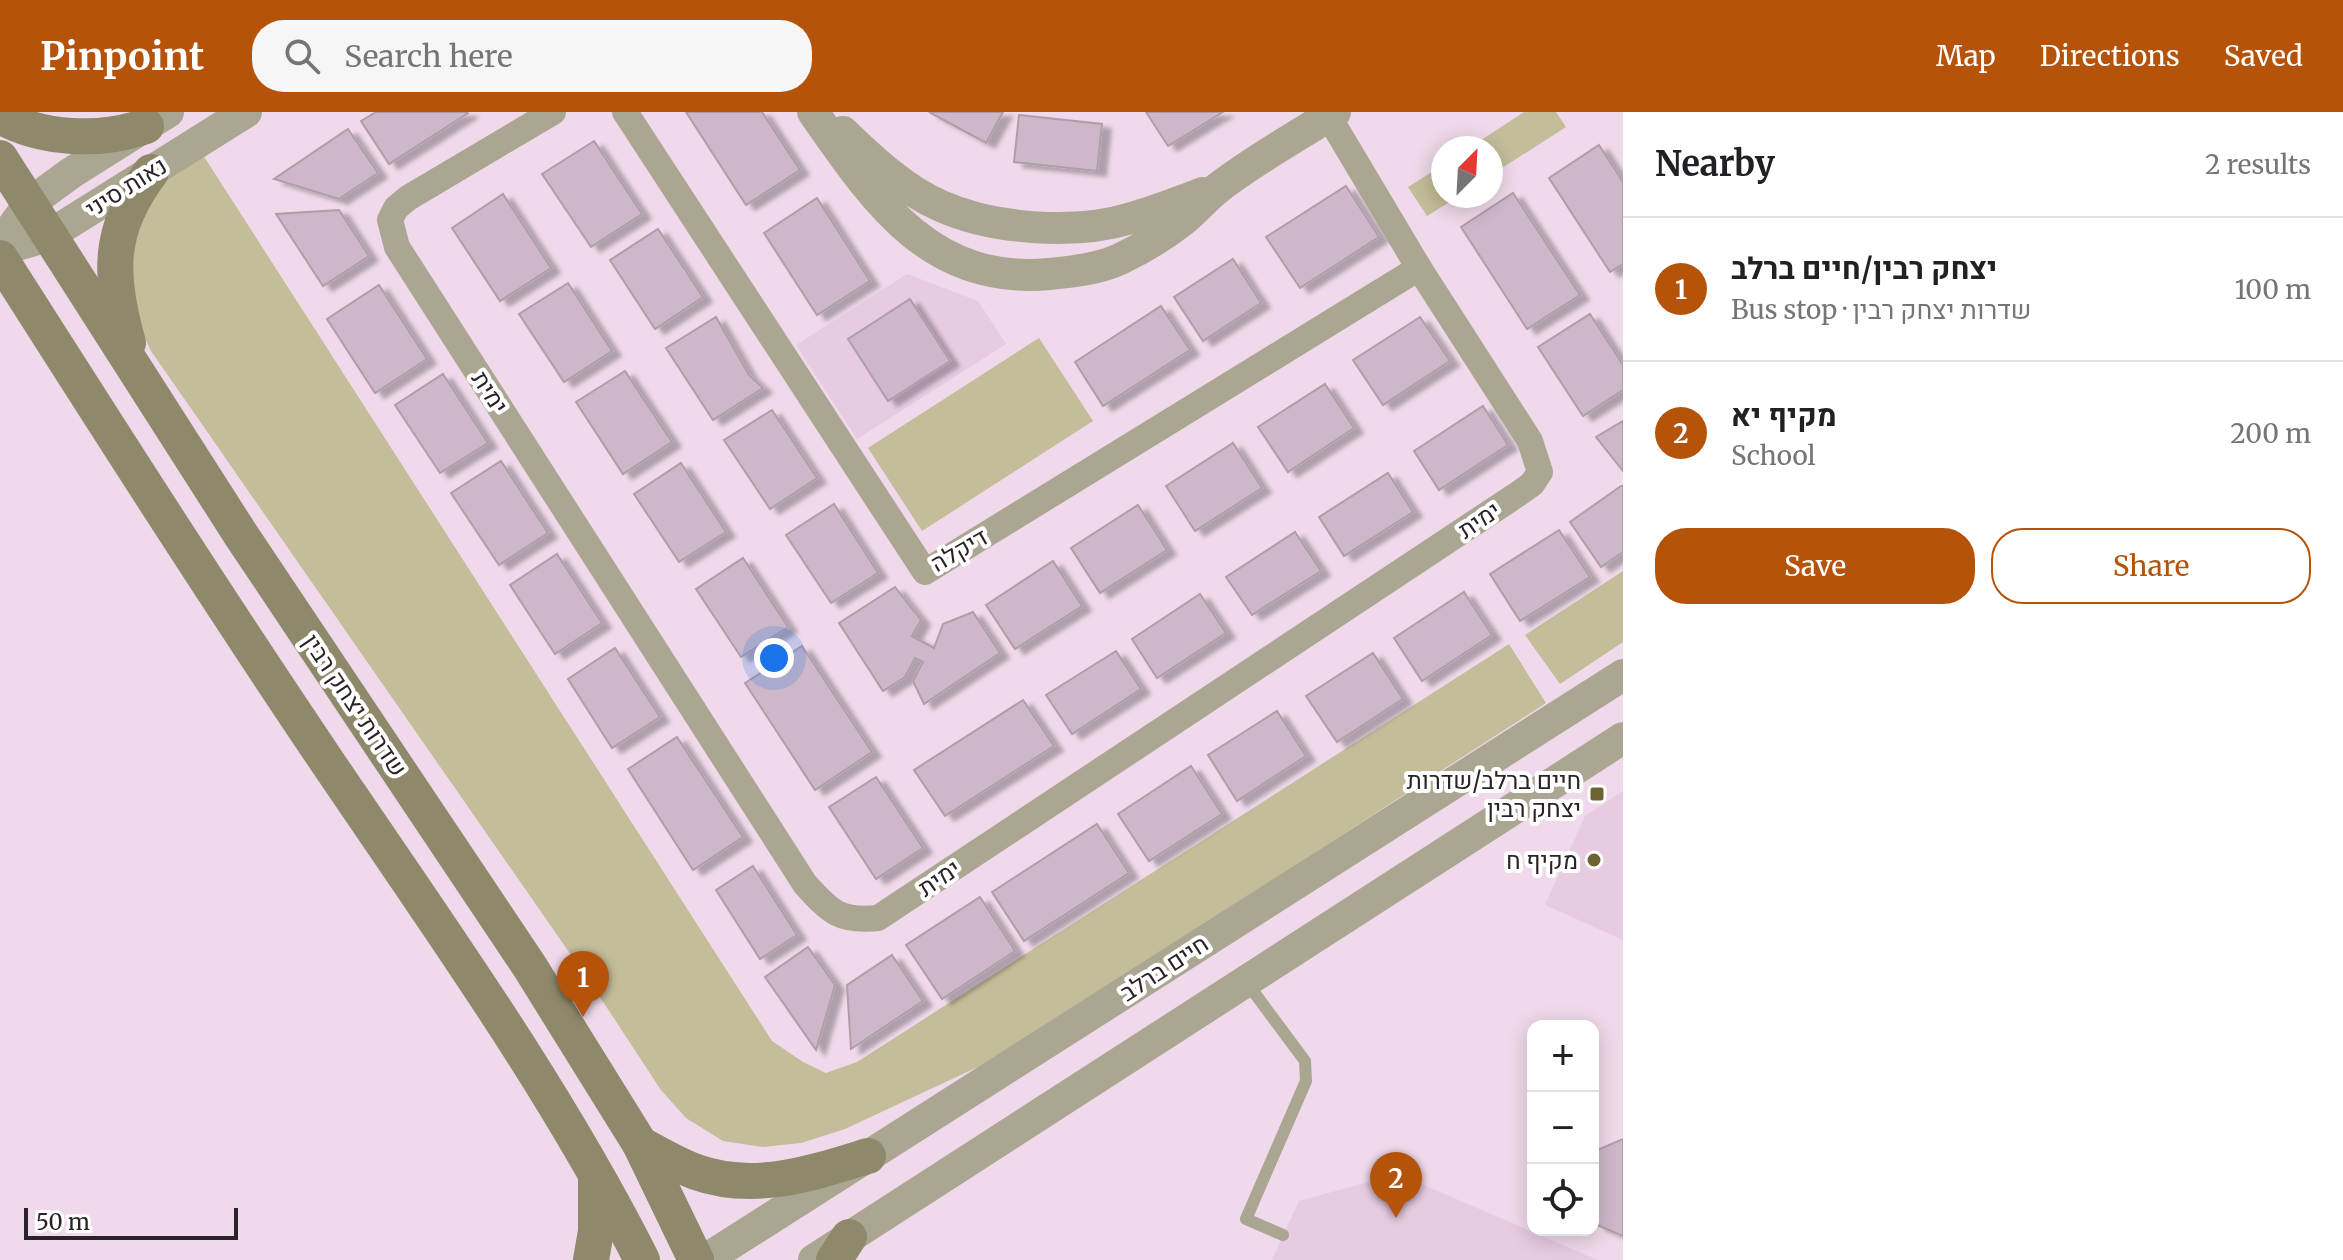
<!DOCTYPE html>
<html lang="en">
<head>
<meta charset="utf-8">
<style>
  :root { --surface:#fff; --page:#f6f6f6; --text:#202124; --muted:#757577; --line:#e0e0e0; --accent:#b45309 }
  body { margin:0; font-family:Merriweather,Heebo,serif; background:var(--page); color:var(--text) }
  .controls { position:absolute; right:24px; bottom:24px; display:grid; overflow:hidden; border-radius:16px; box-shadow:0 4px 20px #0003 }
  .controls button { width:72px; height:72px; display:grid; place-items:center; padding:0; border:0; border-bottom:2px solid var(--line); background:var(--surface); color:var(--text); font:40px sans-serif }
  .compass { position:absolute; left:1431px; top:24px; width:72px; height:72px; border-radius:50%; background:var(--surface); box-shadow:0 4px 20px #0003; rotate:24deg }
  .scale { position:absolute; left:24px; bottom:20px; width:214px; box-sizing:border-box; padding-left:8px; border:4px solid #2a2228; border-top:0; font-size:22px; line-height:28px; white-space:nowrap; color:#2a2228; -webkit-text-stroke:6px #fff; paint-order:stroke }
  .you { position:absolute; left:774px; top:546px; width:28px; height:28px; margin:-20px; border:6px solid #fff; border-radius:50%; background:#1a73e8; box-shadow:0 0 0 12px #1a73e833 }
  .badge { display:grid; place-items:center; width:52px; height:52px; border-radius:50%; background:var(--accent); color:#fff; font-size:26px; font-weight:700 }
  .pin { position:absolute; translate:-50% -66px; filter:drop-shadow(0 2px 4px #0008) }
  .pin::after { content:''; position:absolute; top:42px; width:28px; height:24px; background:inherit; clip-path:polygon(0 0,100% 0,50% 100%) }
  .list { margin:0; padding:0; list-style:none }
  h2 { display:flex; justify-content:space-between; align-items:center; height:104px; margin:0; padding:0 32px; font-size:34px }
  h2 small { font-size:26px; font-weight:400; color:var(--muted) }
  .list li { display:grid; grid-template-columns:52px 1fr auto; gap:24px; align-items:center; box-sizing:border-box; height:144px; padding:0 32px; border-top:2px solid var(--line) }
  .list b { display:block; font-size:30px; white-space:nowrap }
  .list p { margin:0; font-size:26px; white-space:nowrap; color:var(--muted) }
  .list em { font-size:26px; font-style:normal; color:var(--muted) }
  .actions { display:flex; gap:16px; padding:24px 32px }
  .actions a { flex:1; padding:18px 0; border:2px solid var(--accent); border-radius:32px; text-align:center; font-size:28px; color:var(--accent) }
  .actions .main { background:var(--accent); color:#fff }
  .icon { flex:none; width:44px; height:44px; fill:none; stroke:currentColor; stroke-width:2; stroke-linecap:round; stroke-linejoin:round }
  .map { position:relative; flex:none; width:1623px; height:1148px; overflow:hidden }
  header { display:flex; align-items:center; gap:48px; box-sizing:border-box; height:112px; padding:0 40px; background:var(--accent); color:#fff }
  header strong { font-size:38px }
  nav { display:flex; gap:44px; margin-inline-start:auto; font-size:28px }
  .search { width:560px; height:72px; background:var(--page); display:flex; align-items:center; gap:20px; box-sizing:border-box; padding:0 28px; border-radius:32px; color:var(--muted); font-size:30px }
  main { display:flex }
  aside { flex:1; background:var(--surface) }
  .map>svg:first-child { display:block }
</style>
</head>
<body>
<header>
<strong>Pinpoint</strong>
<div class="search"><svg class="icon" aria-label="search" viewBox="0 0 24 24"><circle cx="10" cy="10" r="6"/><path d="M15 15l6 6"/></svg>Search here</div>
<nav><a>Map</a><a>Directions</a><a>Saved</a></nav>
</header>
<main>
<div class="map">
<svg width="1623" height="1148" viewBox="0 0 1623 1148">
  <defs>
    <filter id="shadow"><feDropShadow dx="9" dy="5" stdDeviation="2" flood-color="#0004"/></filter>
  </defs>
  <rect width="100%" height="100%" fill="#efd9ea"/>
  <g fill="#e7cbe1">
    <polygon points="907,162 978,189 1006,232 857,327 796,233"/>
    <polygon points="1623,679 1623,828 1545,793 1585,704"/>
    <polygon points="1398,1062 1598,1148 1272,1148 1299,1089"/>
  </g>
  <g fill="#c3bd9a">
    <polygon points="1524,0 1556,0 1566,15 1491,63 1491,36 1469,36"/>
    <polygon points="203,43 772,929 803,950 826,961 857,950 1509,532 1546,591 997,946 845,1017 801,1031 763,1035 723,1029 686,1006 661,978 594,876 151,239 135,205 126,162 152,77"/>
    <polygon points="1443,53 1443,84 1459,84 1427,104 1408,75"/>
    <polygon points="1039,226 1093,309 922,419 868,336"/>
    <polygon points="1623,459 1623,530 1560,572 1525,523"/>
  </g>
  <g fill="#cdb8c9" stroke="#b19cac" stroke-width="2" filter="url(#shadow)">
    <polygon points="376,0 467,0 468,1 389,52 361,9"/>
    <polygon points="686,0 762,0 800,58 746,93"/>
    <polygon points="929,0 1003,0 986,31"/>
    <polygon points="1146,0 1223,0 1168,34"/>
    <polygon points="1019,3 1102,12 1097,59 1014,50"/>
    <polygon points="348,17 378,61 349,80 339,87 274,67"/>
    <polygon points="594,29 642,102 591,135 542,62"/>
    <polygon points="1599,33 1623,70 1623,152 1610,160 1549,66"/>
    <polygon points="1346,74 1379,125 1300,176 1266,125"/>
    <polygon points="1513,81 1580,183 1527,217 1461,115"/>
    <polygon points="503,82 551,156 500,189 452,116"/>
    <polygon points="817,86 870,169 817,203 764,121"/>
    <polygon points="339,98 369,144 323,174 276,102"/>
    <polygon points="658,117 703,185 655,217 610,148"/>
    <polygon points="1233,147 1261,191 1203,229 1174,185"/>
    <polygon points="568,171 612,239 564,270 519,202"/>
    <polygon points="379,173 427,247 375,281 327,207"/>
    <polygon points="910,187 950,249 888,289 848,227"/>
    <polygon points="1161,194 1190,238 1103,294 1075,250"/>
    <polygon points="1590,202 1623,253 1623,278 1583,304 1538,235"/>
    <polygon points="716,205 749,263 763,276 713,308 666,236"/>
    <polygon points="1420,205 1450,249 1383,293 1353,248"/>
    <polygon points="625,259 672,330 623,362 576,290"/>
    <polygon points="443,262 488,331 440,361 395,293"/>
    <polygon points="1325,272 1354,316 1288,360 1258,315"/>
    <polygon points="1483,294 1508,333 1439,378 1414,339"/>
    <polygon points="772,298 817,366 770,397 724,328"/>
    <polygon points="1623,309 1623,359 1596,325"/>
    <polygon points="1233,331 1262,376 1195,419 1166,374"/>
    <polygon points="501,349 548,421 499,453 451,381"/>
    <polygon points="681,351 726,420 679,450 634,382"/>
    <polygon points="1388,361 1413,400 1344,444 1319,405"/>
    <polygon points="1621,374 1623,374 1623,440 1601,455 1570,410"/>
    <polygon points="834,392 878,461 831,491 786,423"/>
    <polygon points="1138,393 1167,438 1100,481 1071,436"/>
    <polygon points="1559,418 1590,465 1520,509 1490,462"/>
    <polygon points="1295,420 1321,459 1252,503 1226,465"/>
    <polygon points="557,442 602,511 555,542 510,473"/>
    <polygon points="743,446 788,515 741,545 696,477"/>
    <polygon points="1053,449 1082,494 1015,537 986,493"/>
    <polygon points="895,475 921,508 912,524 934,536 943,512 973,500 1000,541 924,592 913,569 923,550 915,546 905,565 883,579 839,511"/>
    <polygon points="1464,480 1492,523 1422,569 1394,526"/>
    <polygon points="1200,482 1226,521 1157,566 1132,527"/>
    <polygon points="802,534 872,640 815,678 745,571"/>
    <polygon points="615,536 660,605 612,636 568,567"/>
    <polygon points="1116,539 1141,577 1072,622 1046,583"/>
    <polygon points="1373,541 1403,587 1337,630 1306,584"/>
    <polygon points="1023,588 1054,634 945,704 914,658"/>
    <polygon points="1277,599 1306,644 1237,689 1208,643"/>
    <polygon points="677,625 743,725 693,758 628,657"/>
    <polygon points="1191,654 1222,702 1149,749 1118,702"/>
    <polygon points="876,665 923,736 876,767 829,695"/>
    <polygon points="1097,712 1129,761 1024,829 992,780"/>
    <polygon points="753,754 797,823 760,847 716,778"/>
    <polygon points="980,785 1015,839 942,887 906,833"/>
    <polygon points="808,835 835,873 816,938 765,865"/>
    <polygon points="892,843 923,889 851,937 847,873"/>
    <polygon points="1623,1027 1623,1124 1597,1113 1593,1082 1593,1040"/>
  </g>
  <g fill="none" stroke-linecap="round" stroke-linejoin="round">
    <polyline stroke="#aaa691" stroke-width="12" points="1247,871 1305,949 1306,969 1246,1107 1283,1123"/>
    <g stroke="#aaa691" stroke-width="26">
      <path d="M553,0L408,86L396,96L390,108L397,135L805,772C830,800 840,810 878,806L1518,382L1532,372L1540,360L1530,329L1419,156L1326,0"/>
      <polyline points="625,0 925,460 1419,156"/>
    </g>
    <g stroke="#aaa691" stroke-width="32">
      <path d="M813,0C874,87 929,173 1049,162C1071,160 1099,157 1120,147C1141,137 1163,124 1182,109C1195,99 1205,86 1218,76C1254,48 1296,25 1335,0"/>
      <path d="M843,20C872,48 904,78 941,94C992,117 1074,123 1128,107C1154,100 1179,90 1203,81"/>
      <polyline points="0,132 30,91 71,61 168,0"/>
      <polyline points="0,138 48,124 246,0"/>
      <polyline points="705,1148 1623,563"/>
      <polyline points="814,1148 1623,626"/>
    </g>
    <g stroke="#8f896b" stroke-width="36">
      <path d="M0,4C42,28 101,30 146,14"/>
      <polyline points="0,46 241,423 530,855 640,1032 696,1148"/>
      <path d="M0,146C107,314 214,482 326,648C435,809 554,974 642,1148"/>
      <path d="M128,231C109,164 107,118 151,60"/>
      <path d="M640,1032C658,1042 677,1053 696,1060C755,1081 812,1061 868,1044"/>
      <polyline points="591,1148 596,1119 596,1068"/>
      <polyline points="834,1148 849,1125"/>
    </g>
  </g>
  <g fill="#6d6330" stroke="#fff" stroke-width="3">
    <rect x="1589" y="674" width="16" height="16" rx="4"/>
    <circle cx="1594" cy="748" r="8"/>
  </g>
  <g text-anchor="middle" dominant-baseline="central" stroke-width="8" stroke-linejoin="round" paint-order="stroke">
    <g font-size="24" fill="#2a2228" stroke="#fff">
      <text transform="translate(126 75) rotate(-32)">נאות סיני</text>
      <text transform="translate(490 280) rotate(57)">ימית</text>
      <text transform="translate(1479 408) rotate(-34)">ימית</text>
      <text transform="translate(959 438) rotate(-30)">דיקלה</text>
      <text transform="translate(355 593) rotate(56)">שדרות יצחק רבין</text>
      <text transform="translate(939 766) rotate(-34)">ימית</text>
      <text transform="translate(1164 856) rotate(-33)">חיים ברלב</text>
    </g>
    <g font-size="24" fill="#2a2228" stroke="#fff" text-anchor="end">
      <text x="1581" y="668">חיים ברלב/שדרות<tspan x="1581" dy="28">יצחק רבין</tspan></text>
      <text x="1578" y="748">מקיף ח</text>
    </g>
  </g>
</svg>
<div class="controls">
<button>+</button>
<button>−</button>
<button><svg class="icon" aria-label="locate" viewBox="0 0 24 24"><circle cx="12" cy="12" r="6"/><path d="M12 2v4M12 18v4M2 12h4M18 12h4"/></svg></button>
</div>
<svg class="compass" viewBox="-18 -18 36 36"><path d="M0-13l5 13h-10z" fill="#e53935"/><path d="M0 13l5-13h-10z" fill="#757577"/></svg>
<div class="scale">50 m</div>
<div class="you"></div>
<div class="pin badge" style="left:583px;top:905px">1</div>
<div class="pin badge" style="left:1396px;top:1106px">2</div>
</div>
<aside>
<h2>Nearby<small>2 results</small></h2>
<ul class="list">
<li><span class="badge">1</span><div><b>יצחק רבין/חיים ברלב</b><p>Bus stop · שדרות יצחק רבין</p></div><em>100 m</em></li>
<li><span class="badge">2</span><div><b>מקיף יא</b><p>School</p></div><em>200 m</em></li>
</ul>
<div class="actions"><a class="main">Save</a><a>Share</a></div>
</aside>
</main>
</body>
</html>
